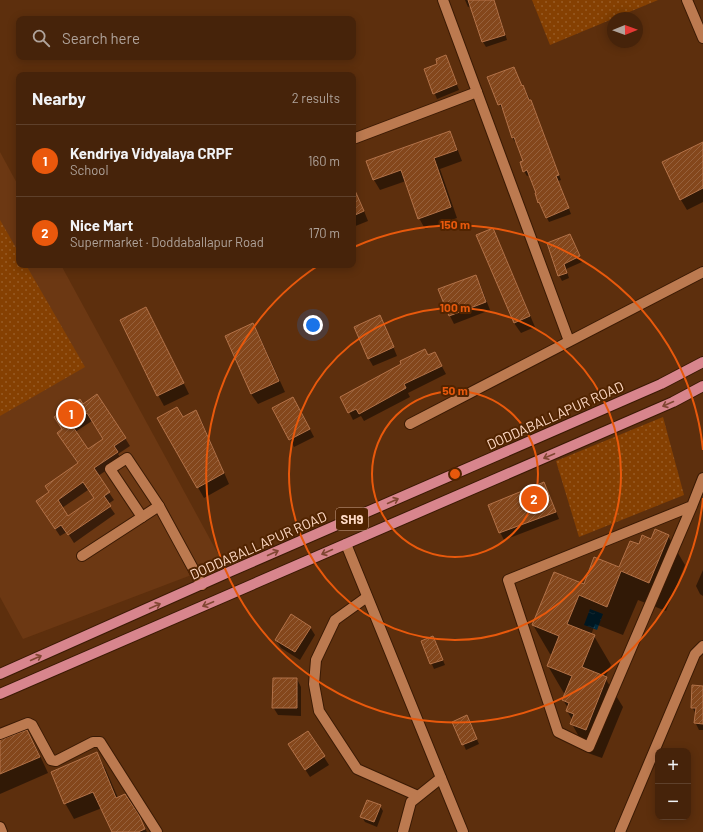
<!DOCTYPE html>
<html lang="en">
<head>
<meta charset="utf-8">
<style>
  :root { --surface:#46230a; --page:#4d2b13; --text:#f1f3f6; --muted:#b0a49c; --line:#5e402b; --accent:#ea580c }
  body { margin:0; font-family:Barlow,sans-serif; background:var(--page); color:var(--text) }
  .controls { position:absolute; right:12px; bottom:12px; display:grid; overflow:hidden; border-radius:8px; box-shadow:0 2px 10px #0003 }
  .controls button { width:36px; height:36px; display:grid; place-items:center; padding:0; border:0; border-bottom:1px solid var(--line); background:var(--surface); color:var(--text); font:20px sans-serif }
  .compass { position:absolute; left:607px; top:12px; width:36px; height:36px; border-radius:50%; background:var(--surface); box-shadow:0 2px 10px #0003; rotate:89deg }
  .you { position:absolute; left:313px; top:325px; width:14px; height:14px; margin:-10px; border:3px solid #fff; border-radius:50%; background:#1a73e8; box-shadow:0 0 0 6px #1a73e833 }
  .badge { display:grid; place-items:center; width:26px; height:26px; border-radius:50%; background:var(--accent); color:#fff; font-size:13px; font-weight:700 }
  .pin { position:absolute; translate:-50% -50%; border:2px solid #fff; box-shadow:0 1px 4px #0006 }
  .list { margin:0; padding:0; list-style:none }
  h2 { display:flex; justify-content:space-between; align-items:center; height:52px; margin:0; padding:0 16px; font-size:17px }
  h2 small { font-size:13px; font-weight:400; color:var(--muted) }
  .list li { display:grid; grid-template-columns:26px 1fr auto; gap:12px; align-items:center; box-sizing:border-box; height:72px; padding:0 16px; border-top:1px solid var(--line) }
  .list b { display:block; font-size:15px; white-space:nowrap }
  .list p { margin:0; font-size:13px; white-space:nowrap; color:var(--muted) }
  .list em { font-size:13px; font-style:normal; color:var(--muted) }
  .icon { flex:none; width:22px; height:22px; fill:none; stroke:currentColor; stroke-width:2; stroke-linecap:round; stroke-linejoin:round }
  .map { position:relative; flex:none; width:703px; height:832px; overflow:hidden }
  .search { position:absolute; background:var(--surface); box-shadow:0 2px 10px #0003; left:16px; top:16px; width:340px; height:44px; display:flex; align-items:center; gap:10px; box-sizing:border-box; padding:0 14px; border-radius:8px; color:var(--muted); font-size:15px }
  .panel { position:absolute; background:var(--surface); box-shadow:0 2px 10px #0003; left:16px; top:72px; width:340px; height:196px; border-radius:8px }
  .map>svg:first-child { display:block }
</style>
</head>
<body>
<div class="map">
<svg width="703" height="832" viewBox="0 0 703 832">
  <defs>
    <pattern id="grass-dots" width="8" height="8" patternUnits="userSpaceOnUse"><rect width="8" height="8" fill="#854002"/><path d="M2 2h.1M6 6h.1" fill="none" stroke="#975b25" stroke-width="1.8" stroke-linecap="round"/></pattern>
    <pattern id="water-ripples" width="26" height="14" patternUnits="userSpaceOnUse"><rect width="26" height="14" fill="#002b3e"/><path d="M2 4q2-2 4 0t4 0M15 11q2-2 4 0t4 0" fill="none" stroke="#264958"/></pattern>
    <pattern id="building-hatch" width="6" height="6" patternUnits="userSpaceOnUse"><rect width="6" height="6" fill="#84471c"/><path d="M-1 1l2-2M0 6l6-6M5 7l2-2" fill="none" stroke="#96613c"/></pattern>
  </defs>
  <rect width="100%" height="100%" fill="#5d2f0d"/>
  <polygon fill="#6c3813" points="0,152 19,187 19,265 61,265 223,563 23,639 0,597"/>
  <g fill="url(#grass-dots)">
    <polygon points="532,0 658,0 550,45"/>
    <polygon points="0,220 19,253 19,265 26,265 85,367 0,416"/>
    <polygon points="663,417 684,495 579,537 556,461"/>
  </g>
  <polygon fill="url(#water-ripples)" points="590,609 603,614 597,630 584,625"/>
  <g fill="#0007" fill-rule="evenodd">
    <polygon points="465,0 492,0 499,14 507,40 486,47 483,42 471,6 468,7"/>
    <polygon points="448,62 459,90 437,99 425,69"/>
    <polygon points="514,68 522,87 523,86 526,91 533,106 561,180 558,181 571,214 549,222 539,202 536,194 538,193 530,175 527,176 524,171 525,161 517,142 515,142 512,137 503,109 502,109 499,104"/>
    <polygon points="449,132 455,143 462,161 440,169 457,218 425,229 419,218 406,181 380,190 374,180 368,161"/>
    <polygon points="703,143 703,202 687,210 681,200"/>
    <polygon points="353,192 362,206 368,221 353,227"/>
    <polygon points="492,230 498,240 535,327 521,333 514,323"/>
    <polygon points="573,241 582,262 566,269 569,278 562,281 559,275"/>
    <polygon points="475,276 480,284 490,310 454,324 450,316 440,290"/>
    <polygon points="152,319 189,394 164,406 158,395"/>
    <polygon points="253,324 259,335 285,392 258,404 251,394"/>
    <polygon points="384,325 397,356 373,366 369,359"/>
    <polygon points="428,356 439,361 446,374 408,393 410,397 364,421 361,416 353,420 349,412 402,365"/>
    <path d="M83,405L125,438L130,446L118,454L122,460L98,476L114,500L108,504L115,514L74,543L67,532L60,536L42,509L50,493L78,464L63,441V430ZM92,421L104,440L87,451L75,432ZM88,490L95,499L68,517L62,508Z"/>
    <polygon points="298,406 314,437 294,447 290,439"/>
    <polygon points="196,412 202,422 229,484 204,498 159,419 183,418"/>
    <polygon points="544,483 548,491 559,519 504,540 500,532"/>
    <polygon points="668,536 685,565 666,611 638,600 623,635 595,624 591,635 594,636 611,665 605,678 623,707 602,758 588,753 572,724 573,721 567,711 568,708 563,700 565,695 548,666 553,655 550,654 533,625 584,585 620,569 639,545"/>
    <polygon points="703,570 703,596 700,594 696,586"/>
    <polygon points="310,627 315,635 300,660 281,648 276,640"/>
    <polygon points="433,637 445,665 434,669 422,641"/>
    <polygon points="297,679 301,687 301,716 278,715 273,707"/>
    <polygon points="703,687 703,730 699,730 695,722 696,714 692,707"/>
    <polygon points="454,722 469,722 479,744 466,750"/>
    <polygon points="27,731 36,747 48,773 0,794 0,742"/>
    <polygon points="308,732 329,765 310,777 294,752"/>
    <polygon points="97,754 106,770 118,798 138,816 147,832 113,832 102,808 74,819 65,803"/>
    <polygon points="380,806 383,811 377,827 365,822 362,817"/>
  </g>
  <g fill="url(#building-hatch)" stroke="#b37248" fill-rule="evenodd">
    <polygon points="468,0 494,0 505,35 482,42"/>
    <polygon points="446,55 457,84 433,94 424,69 437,64 436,59"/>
    <polygon points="514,67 522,86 523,85 529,100 531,100 559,175 556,176 569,208 546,218 539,202 538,203 535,193 536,193 527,170 523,172 520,162 523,161 514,137 512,138 501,104 498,105 487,77"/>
    <polygon points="450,131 457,150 434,158 451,207 418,219 401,170 373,180 366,161"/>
    <polygon points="703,142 703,188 680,200 662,162"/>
    <polygon points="353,186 364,211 353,216"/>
    <polygon points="493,228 530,316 514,323 476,235"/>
    <polygon points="570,234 580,256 564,264 567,273 558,276 547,243"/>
    <polygon points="476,275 486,302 449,316 438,289"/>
    <polygon points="146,307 184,383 157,396 120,320"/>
    <polygon points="380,315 394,347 368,359 354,327"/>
    <polygon points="253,323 279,381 251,394 225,336"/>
    <polygon points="425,349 428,355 435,352 442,366 404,384 406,388 359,414 356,409 348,413 340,397 401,364 400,361"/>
    <path d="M97,394L126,438L114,446L118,452L94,468L110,492L104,496L111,506L68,535L61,525L55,529L36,501L49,492L45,486L78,463L57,433L62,429L54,417L80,399L83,404ZM87,413L103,439L88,449L71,424ZM83,482L94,498L68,516L58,500Z"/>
    <polygon points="293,397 310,429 289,440 272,408"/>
    <polygon points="177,407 183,417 196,410 224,473 197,488 157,418"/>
    <polygon points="544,482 556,512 499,533 488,505"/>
    <polygon points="655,529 669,535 649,583 621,571 607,607 579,595 567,624 595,635 582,667 607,677 586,730 570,724 574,714 566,711 569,703 562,700 572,676 547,666 559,636 532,625 554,572 584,584 594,557 619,567 630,541 639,544 642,535 651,539"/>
    <polygon points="291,614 311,627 295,652 275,640"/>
    <polygon points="433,636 443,660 430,664 421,641"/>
    <polygon points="273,678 297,678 297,708 272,708"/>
    <polygon points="692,685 703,686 703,724 694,723 696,708 691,708"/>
    <polygon points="467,715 477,739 462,745 452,722"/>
    <polygon points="27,730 40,757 0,774 0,740"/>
    <polygon points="308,731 325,756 305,770 288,744"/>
    <polygon points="97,752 116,798 125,794 139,815 145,829 138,832 112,832 93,792 64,804 51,772"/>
    <polygon points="367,800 381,805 374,822 360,817"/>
  </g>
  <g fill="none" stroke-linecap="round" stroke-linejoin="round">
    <defs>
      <g id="minor">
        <polyline points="443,0 569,341"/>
        <polyline points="687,0 703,38"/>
        <polyline points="353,139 477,92"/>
        <polyline points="410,424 703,272"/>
        <polyline points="692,506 508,580 558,732 589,747 692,506 703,478"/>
        <polyline points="142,517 110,469 127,458 159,506 202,585"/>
        <polyline points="346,544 463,832"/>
        <polyline points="82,556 159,506"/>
        <polyline points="367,597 335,620 316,660 314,684 319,711 357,769 418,796"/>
        <polyline points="0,734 28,723 32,725 51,760 56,761 93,742 100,742 157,832"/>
        <polyline points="0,827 2,832"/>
        <polyline points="403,832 411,802 441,778"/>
        <polyline points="620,832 695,654 703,646"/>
      </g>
      <g id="major">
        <polyline points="0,674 229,572 661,384 703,362"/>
        <polyline points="0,694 673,402 703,386"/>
      </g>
    </defs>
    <use href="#minor" stroke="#3a1a04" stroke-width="12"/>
    <use href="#major" stroke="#3a1a04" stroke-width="12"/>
    <use href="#minor" stroke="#bc7a50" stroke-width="10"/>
    <use href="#major" stroke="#d8858d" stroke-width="10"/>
  </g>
  <defs><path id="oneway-shaft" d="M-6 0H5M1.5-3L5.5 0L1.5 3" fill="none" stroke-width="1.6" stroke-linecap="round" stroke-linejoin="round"/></defs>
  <g stroke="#804632">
    <use href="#oneway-shaft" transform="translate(668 404) rotate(156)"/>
    <use href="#oneway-shaft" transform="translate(549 456) rotate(157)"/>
    <use href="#oneway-shaft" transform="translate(393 501) rotate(-24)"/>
    <use href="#oneway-shaft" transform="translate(327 552) rotate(156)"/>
    <use href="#oneway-shaft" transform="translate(273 553) rotate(-24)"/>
    <use href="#oneway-shaft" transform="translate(208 604) rotate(157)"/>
    <use href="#oneway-shaft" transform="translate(155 606) rotate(-24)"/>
    <use href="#oneway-shaft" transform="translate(36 658) rotate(-24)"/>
  </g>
  <g fill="none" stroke="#e8590c" stroke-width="2">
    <circle cx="455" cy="474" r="83"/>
    <circle cx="455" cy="474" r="166"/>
    <path d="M703 498A249 249 0 1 1 319 265M354 247A249 249 0 0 1 703 450"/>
  </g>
  <g text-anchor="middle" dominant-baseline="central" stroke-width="4" stroke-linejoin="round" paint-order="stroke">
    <rect fill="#512401" stroke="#cba38a" stroke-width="1" x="336" y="508" width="32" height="22" rx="3"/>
    <g font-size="13" font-weight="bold" fill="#ffdac5">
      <text x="352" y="519">SH9</text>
    </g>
    <g font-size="14" fill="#ffdac5" stroke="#512401">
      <text transform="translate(555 415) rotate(-24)">DODDABALLAPUR ROAD</text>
      <text transform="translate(258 545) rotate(-24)">DODDABALLAPUR ROAD</text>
    </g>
  </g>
  <circle cx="455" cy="474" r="6" fill="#e8590c" stroke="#512401" stroke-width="2"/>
  <g font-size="12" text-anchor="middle" font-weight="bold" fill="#e8590c" stroke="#512401" stroke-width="4" stroke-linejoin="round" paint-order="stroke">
    <text x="455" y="229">150 m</text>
    <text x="455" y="312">100 m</text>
    <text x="455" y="395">50 m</text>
  </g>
</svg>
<div class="controls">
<button>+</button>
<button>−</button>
</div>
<svg class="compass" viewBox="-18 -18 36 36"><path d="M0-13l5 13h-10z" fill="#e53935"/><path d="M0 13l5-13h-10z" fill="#b0a49c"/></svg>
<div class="you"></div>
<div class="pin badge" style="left:71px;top:414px">1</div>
<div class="pin badge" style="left:534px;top:499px">2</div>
<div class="search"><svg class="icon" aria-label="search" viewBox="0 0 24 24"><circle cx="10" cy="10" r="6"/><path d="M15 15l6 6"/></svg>Search here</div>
<section class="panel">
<h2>Nearby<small>2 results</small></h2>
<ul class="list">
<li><span class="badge">1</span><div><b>Kendriya Vidyalaya CRPF</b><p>School</p></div><em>160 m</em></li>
<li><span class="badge">2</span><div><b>Nice Mart</b><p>Supermarket · Doddaballapur Road</p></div><em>170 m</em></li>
</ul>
</section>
</div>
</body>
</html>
